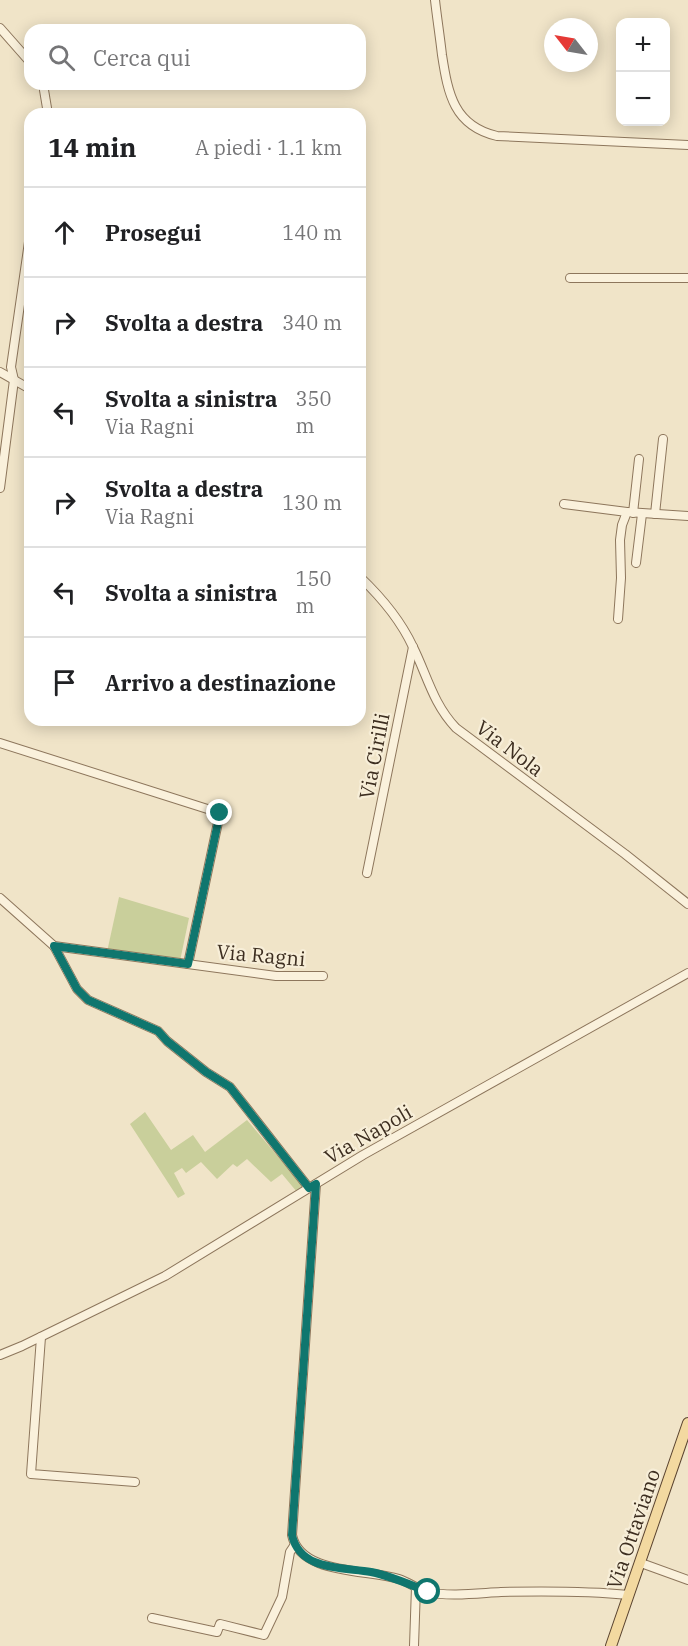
<!DOCTYPE html>
<html lang="it">
<head>
<meta charset="utf-8">
<style>
  :root { --surface:#fff; --page:#f2f2f2; --text:#202124; --muted:#757577; --line:#e0e0e0 }
  body { margin:0; font-family:"IBM Plex Serif",serif; background:var(--page); color:var(--text) }
  .controls { position:absolute; right:18px; top:18px; display:grid; overflow:hidden; border-radius:12px; box-shadow:0 3px 15px #0003 }
  .controls button { width:54px; height:54px; display:grid; place-items:center; padding:0; border:0; border-bottom:2px solid var(--line); background:var(--surface); color:var(--text); font:30px sans-serif }
  .compass { position:absolute; left:544px; top:18px; width:54px; height:54px; border-radius:50%; background:var(--surface); box-shadow:0 3px 15px #0003; rotate:301deg }
  .stop { position:absolute; width:18px; height:18px; margin:-14px; border:4px solid #0f766e; border-radius:50%; background:#fff }
  .stop.end { background:#0f766e; border-color:#fff; box-shadow:0 2px 6px #0008 }
  .list { margin:0; padding:0; list-style:none }
  h2 { display:flex; justify-content:space-between; align-items:center; height:78px; margin:0; padding:0 24px; font-size:26px }
  h2 small { font-size:20px; font-weight:400; color:var(--muted) }
  .list li { display:grid; grid-template-columns:39px 1fr auto; gap:18px; align-items:center; box-sizing:border-box; height:90px; padding:0 24px; border-top:2px solid var(--line) }
  .list b { display:block; font-size:22px; white-space:nowrap }
  .list p { margin:0; font-size:20px; white-space:nowrap; color:var(--muted) }
  .list em { font-size:20px; font-style:normal; color:var(--muted) }
  .icon { flex:none; width:33px; height:33px; fill:none; stroke:currentColor; stroke-width:2; stroke-linecap:round; stroke-linejoin:round }
  .map { position:relative; flex:none; width:688px; height:1646px; overflow:hidden }
  .search { position:absolute; background:var(--surface); box-shadow:0 3px 15px #0003; left:24px; top:24px; width:342px; height:66px; display:flex; align-items:center; gap:15px; box-sizing:border-box; padding:0 21px; border-radius:18px; color:var(--muted); font-size:22px }
  .panel { position:absolute; background:var(--surface); box-shadow:0 3px 15px #0003; left:24px; top:108px; width:342px; height:618px; border-radius:18px }
  .map>svg:first-child { display:block }
</style>
</head>
<body>
<div class="map">
<svg width="688" height="1646" viewBox="0 0 688 1646">
  <rect width="100%" height="100%" fill="#f0e4c8"/>
  <g fill="#c9cf9b">
    <polygon points="119,897 189,918 180,961 107,952"/>
    <polygon points="145,1112 171,1150 193,1135 205,1152 247,1120 305,1188 297,1192 282,1174 271,1182 247,1159 237,1167 233,1164 217,1179 201,1162 186,1173 182,1168 174,1173 185,1194 178,1198 130,1124"/>
  </g>
  <g fill="none" stroke-linecap="round" stroke-linejoin="round">
    <defs>
      <g id="minor">
        <path d="M435,0C437,18 440,37 442,55C448,94 454,126 497,136L688,145"/>
        <polyline points="0,28 30,62"/>
        <polyline points="43,84 48,114"/>
        <polyline points="570,278 688,278"/>
        <polyline points="0,372 30,389"/>
        <polyline points="0,488 14,380 11,367 30,235"/>
        <polyline points="564,504 627,512"/>
        <polyline points="633,513 639,459"/>
        <polyline points="655,514 663,439"/>
        <polyline points="636,563 642,514"/>
        <path d="M360,577C381,597 401,621 413,647C427,675 433,704 456,728L625,854L688,904"/>
        <polyline points="618,619 621,578 620,540 622,525 627,512 688,516"/>
        <polyline points="0,743 220,813 188,964"/>
        <polyline points="367,873 413,647"/>
        <polyline points="0,898 54,946 276,976 323,976"/>
        <polyline points="54,946 77,989 88,1000 158,1031 167,1041 206,1072 230,1087 309,1188"/>
        <path d="M316,1184L292,1535C300,1575 367,1569 399,1579C409,1582 418,1590 428,1592C449,1597 480,1593 501,1592C544,1591 587,1591 629,1595"/>
        <polyline points="41,1337 31,1474 135,1482"/>
        <polyline points="0,1355 22,1346 165,1276 363,1155 688,973"/>
        <polyline points="641,1563 688,1580"/>
        <polyline points="152,1618 217,1632 220,1624 264,1635 282,1597 290,1552 294,1546"/>
        <polyline points="414,1646 416,1587"/>
      </g>
      <polyline id="major" points="611,1646 688,1423"/>
    </defs>
    <use href="#minor" stroke="#8d765c" stroke-width="10"/>
    <use href="#major" stroke="#5b4430" stroke-width="12"/>
    <use href="#minor" stroke="#faf1dc" stroke-width="8"/>
    <use href="#major" stroke="#f3d9a0" stroke-width="10"/>
  </g>
  <g fill="none" stroke-linecap="round" stroke-linejoin="round">
    <path stroke="#0f766e" stroke-width="8" d="M220,813L188,964L54,946L77,989L88,1000L158,1031L167,1041L206,1072L230,1087L309,1188L316,1184L292,1535C300,1571 342,1567 371,1572C391,1576 409,1584 428,1592"/>
  </g>
  <g text-anchor="middle" dominant-baseline="central" stroke-width="4.5" stroke-linejoin="round" paint-order="stroke">
    <g font-size="20" fill="#3d2e20" stroke="#f7eed8">
      <text transform="translate(510 748) rotate(37)">Via Nola</text>
      <text transform="translate(374 756) rotate(-79)">Via Cirilli</text>
      <text transform="translate(261 955) rotate(5)">Via Ragni</text>
      <text transform="translate(368 1134) rotate(-30)">Via Napoli</text>
      <text transform="translate(633 1529) rotate(-71)">Via Ottaviano</text>
    </g>
  </g>
</svg>
<div class="controls">
<button>+</button>
<button>−</button>
</div>
<svg class="compass" viewBox="-18 -18 36 36"><path d="M0-13l5 13h-10z" fill="#e53935"/><path d="M0 13l5-13h-10z" fill="#757577"/></svg>
<div class="stop" style="left:428px;top:1592px"></div>
<div class="stop end" style="left:220px;top:813px"></div>
<div class="search"><svg class="icon" aria-label="search" viewBox="0 0 24 24"><circle cx="10" cy="10" r="6"/><path d="M15 15l6 6"/></svg>Cerca qui</div>
<section class="panel">
<h2>14 min<small>A piedi · 1.1 km</small></h2>
<ul class="list">
<li><svg class="icon" aria-label="ahead" viewBox="0 0 24 24"><path d="M12 20V5M6 11l6-6 6 6"/></svg><div><b>Prosegui</b></div><em>140 m</em></li>
<li><svg class="icon" aria-label="right" viewBox="0 0 24 24"><path d="M7 20v-9h11M14 6l5 5-5 5"/></svg><div><b>Svolta a destra</b></div><em>340 m</em></li>
<li><svg class="icon" aria-label="left" viewBox="0 0 24 24"><path d="M17 20v-9H6M10 6l-5 5 5 5"/></svg><div><b>Svolta a sinistra</b><p>Via Ragni</p></div><em>350 m</em></li>
<li><svg class="icon" aria-label="right" viewBox="0 0 24 24"><path d="M7 20v-9h11M14 6l5 5-5 5"/></svg><div><b>Svolta a destra</b><p>Via Ragni</p></div><em>130 m</em></li>
<li><svg class="icon" aria-label="left" viewBox="0 0 24 24"><path d="M17 20v-9H6M10 6l-5 5 5 5"/></svg><div><b>Svolta a sinistra</b></div><em>150 m</em></li>
<li><svg class="icon" aria-label="arrive" viewBox="0 0 24 24"><path d="M6 21V4h12l-3 4 3 4H6"/></svg><div><b>Arrivo a destinazione</b></div></li>
</ul>
</section>
</div>
</body>
</html>
